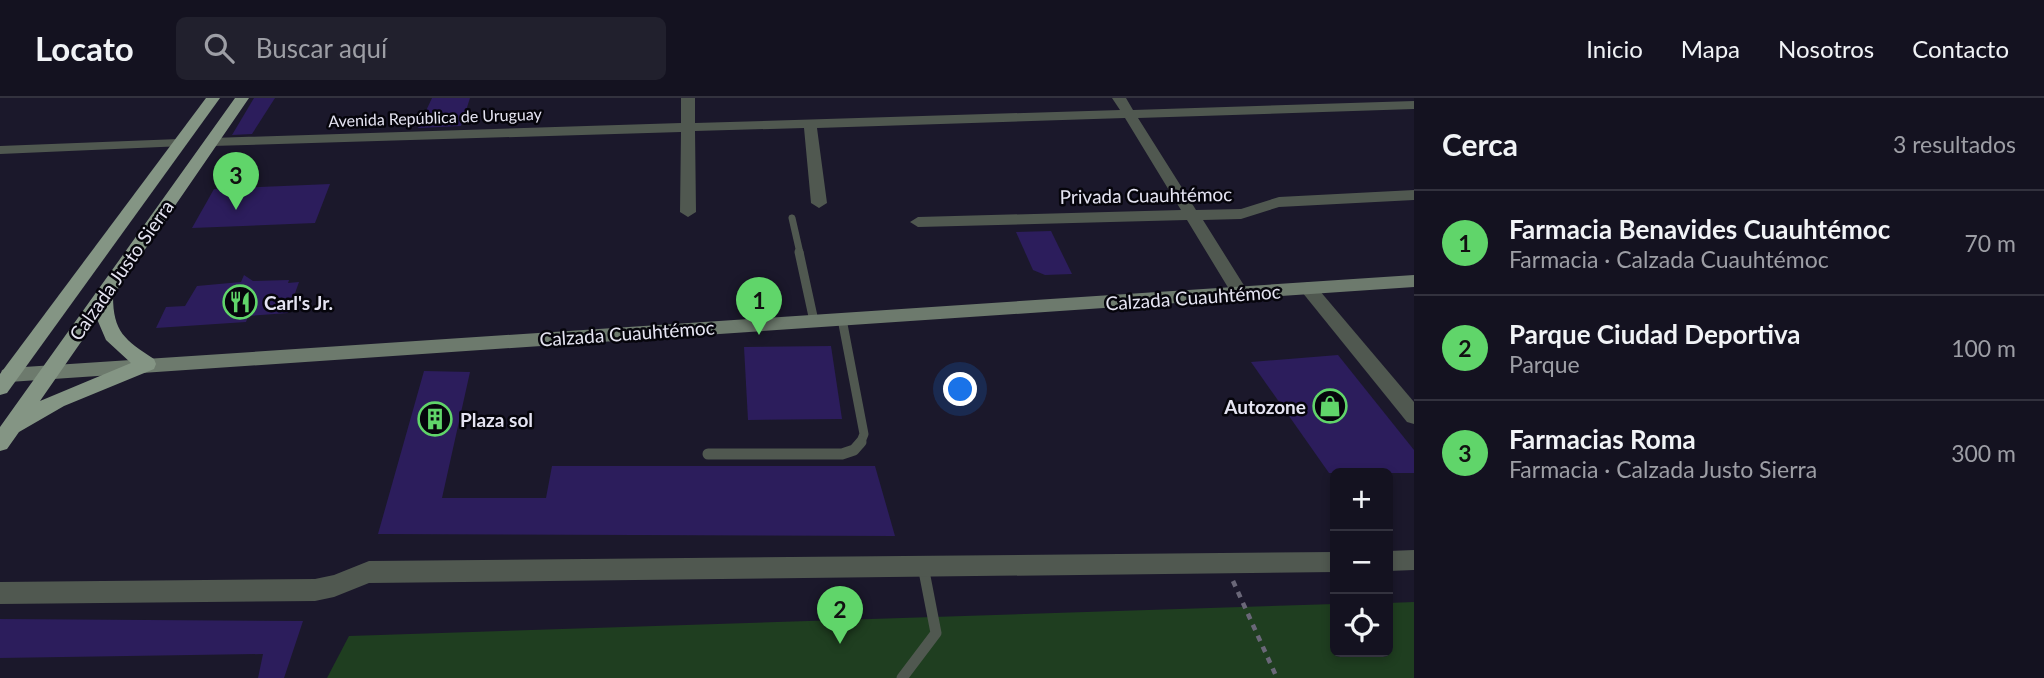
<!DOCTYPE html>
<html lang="es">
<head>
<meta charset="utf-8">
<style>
  :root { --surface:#141220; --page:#21202d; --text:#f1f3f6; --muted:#9d9ea5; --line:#33323e; --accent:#60d56a }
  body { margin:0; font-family:Lato,sans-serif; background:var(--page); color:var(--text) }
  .controls { position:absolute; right:21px; bottom:21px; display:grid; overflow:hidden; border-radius:10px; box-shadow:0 4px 10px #0003 }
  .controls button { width:63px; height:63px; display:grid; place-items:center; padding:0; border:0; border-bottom:2px solid var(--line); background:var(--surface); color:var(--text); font:35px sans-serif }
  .you { position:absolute; left:961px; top:292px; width:24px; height:24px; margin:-18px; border:5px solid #fff; border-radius:50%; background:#1a73e8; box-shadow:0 0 0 10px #1a73e833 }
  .badge { display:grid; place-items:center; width:46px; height:46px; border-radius:50%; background:var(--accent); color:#111; font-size:23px; font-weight:700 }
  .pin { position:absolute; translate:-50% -58px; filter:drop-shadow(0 2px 4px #0008) }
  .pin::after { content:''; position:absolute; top:37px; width:24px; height:21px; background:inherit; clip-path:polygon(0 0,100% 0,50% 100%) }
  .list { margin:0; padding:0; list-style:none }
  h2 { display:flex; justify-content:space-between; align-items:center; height:91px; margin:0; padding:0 28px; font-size:30px }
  h2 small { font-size:23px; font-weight:400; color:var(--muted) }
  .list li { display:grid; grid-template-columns:46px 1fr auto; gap:21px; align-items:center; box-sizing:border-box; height:105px; padding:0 28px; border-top:2px solid var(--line) }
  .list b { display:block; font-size:26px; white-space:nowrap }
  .list p { margin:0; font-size:23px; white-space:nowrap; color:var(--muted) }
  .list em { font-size:23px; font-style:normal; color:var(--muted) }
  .icon { flex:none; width:38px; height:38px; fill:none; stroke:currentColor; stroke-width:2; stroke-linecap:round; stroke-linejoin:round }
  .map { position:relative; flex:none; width:1414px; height:580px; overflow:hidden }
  header { display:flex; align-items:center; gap:42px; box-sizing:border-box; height:98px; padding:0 35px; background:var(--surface); border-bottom:2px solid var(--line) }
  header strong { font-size:33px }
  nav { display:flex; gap:38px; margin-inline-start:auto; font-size:24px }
  .search { width:490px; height:63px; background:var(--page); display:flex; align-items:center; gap:18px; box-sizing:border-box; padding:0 24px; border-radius:10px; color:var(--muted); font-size:26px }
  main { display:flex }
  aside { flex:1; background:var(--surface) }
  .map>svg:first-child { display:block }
</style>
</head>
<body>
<header>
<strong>Locato</strong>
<div class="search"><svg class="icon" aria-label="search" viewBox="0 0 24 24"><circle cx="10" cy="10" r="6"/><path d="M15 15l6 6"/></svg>Buscar aquí</div>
<nav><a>Inicio</a><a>Mapa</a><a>Nosotros</a><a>Contacto</a></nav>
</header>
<main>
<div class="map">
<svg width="1414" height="580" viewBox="0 0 1414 580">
  <rect width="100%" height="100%" fill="#1b182b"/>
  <polygon fill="#1f3e20" points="1414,504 1414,580 327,580 349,538 1335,506 1335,554 1388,554 1388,505"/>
  <g fill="#2c1d5c">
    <polygon points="254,0 275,0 252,36 232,37"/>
    <polygon points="432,0 470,0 461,28 418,30"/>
    <polygon points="330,86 315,125 192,130 214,91"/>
    <polygon points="1051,133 1072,176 1045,177 1033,172 1016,134"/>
    <polygon points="244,177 253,183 289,182 288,185 299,184 288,215 248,218 246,224 156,230 166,209 185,208 197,188 241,184"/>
    <polygon points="831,248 842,321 748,322 744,249"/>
    <polygon points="1338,257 1414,352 1414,375 1329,375 1251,264"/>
    <polygon points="424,273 470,274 442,400 546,400 552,368 875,368 895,438 378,436"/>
    <polygon points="0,521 303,523 284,580 258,580 263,556 0,560"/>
  </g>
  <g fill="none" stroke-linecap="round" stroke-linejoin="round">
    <polyline stroke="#6a6778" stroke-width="4.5" stroke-dasharray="6 6" stroke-linecap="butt" points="1233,483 1277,580"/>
    <polyline stroke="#505850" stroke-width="7" points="792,120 800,155"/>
    <g stroke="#505850" stroke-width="9">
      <polyline points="799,154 814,223"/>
      <polyline points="842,221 864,336 860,346"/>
    </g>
    <g stroke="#505850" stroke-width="11">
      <polyline points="708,356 842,356 854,352 861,344"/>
      <polyline points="902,580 936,535 923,468"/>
    </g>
    <g fill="#505850" fill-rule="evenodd">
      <polygon points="681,0 695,0 695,25 1120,12 1112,0 1126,0 1133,12 1414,3 1414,11 1138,20 1196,112 1241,111 1279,99 1414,92 1414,102 1279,109 1241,121 1203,122 1250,197 1241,203 1235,201 1187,122 918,129 910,124 918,119 1181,112 1125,20 817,30 827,105 819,110 811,105 804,30 695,33 696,114 688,119 680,114 681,34 212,48 205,44 212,40 681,25"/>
      <polygon points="179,41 184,42 184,48 0,56 0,48"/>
      <polygon points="1308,184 1314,186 1414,304 1414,326 1407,324 1302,194 1299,190 1302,186"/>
      <polygon points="1414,452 1414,472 1388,473 1388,453"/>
      <polygon points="1335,454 1335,474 369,485 334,499 315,503 0,506 0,484 315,481 334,477 369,463"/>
    </g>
    <polygon fill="#6d7a6d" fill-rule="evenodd" points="1414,177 1414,189 9,284 2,282 0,278 2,272 9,270"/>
    <g fill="#849584" fill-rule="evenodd">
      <polygon points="206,0 220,0 7,295 0,297 0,276"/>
      <path d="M235,0H249L113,198C113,234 125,242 154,261L156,266L154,271L64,308L19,334L7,351L0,353V329ZM97,221L106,242L131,265L40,303Z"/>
    </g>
  </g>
  <defs>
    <symbol id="restaurant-ring" viewBox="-11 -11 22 22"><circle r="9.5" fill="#06050c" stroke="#60d56a" stroke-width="1.5"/><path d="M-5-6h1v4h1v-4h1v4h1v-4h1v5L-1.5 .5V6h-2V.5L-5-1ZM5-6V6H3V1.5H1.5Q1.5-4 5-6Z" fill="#60d56a"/></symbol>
    <symbol id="shop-ring" viewBox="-11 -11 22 22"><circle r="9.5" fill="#06050c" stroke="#60d56a" stroke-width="1.5"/><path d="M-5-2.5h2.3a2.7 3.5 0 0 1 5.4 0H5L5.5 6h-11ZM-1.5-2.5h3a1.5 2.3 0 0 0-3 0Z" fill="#60d56a"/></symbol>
    <symbol id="building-ring" viewBox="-11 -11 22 22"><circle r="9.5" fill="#06050c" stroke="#60d56a" stroke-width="1.5"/><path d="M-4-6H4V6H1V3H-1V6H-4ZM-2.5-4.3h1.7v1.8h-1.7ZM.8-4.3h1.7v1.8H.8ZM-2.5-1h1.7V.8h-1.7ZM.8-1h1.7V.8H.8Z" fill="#60d56a"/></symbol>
  </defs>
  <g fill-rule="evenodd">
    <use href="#restaurant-ring" x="221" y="185" width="38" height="38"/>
    <use href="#shop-ring" x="1311" y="289" width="38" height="38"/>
    <use href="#building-ring" x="416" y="302" width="38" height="38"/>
  </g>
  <g text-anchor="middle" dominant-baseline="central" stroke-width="5" stroke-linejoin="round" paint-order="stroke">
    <g font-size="16" fill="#e5e4f2" stroke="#06050c">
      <text transform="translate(435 19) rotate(-2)">Avenida República de Uruguay</text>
    </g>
    <g font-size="19" fill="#e5e4f2" stroke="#06050c">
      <text transform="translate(1146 97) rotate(-1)">Privada Cuauhtémoc</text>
      <text transform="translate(121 172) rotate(-55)">Calzada Justo Sierra</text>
      <text transform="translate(1193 199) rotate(-4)">Calzada Cuauhtémoc</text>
      <text transform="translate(627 235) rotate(-4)">Calzada Cuauhtémoc</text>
    </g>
    <g font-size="19" font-weight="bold" fill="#e5e4f2" stroke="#06050c" text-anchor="start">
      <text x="264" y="204">Carl's Jr.</text>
      <text x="1306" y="308" text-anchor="end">Autozone</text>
      <text x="460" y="321">Plaza sol</text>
    </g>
  </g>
</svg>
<div class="controls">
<button>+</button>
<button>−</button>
<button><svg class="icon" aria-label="locate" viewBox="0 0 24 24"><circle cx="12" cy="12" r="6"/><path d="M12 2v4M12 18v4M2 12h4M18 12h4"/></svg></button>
</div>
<div class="you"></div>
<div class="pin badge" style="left:759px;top:237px">1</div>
<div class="pin badge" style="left:840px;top:546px">2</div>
<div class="pin badge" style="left:236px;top:112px">3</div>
</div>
<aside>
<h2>Cerca<small>3 resultados</small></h2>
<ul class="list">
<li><span class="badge">1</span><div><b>Farmacia Benavides Cuauhtémoc</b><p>Farmacia · Calzada Cuauhtémoc</p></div><em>70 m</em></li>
<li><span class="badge">2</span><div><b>Parque Ciudad Deportiva</b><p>Parque</p></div><em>100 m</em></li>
<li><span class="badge">3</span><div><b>Farmacias Roma</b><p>Farmacia · Calzada Justo Sierra</p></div><em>300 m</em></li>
</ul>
</aside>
</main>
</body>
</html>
